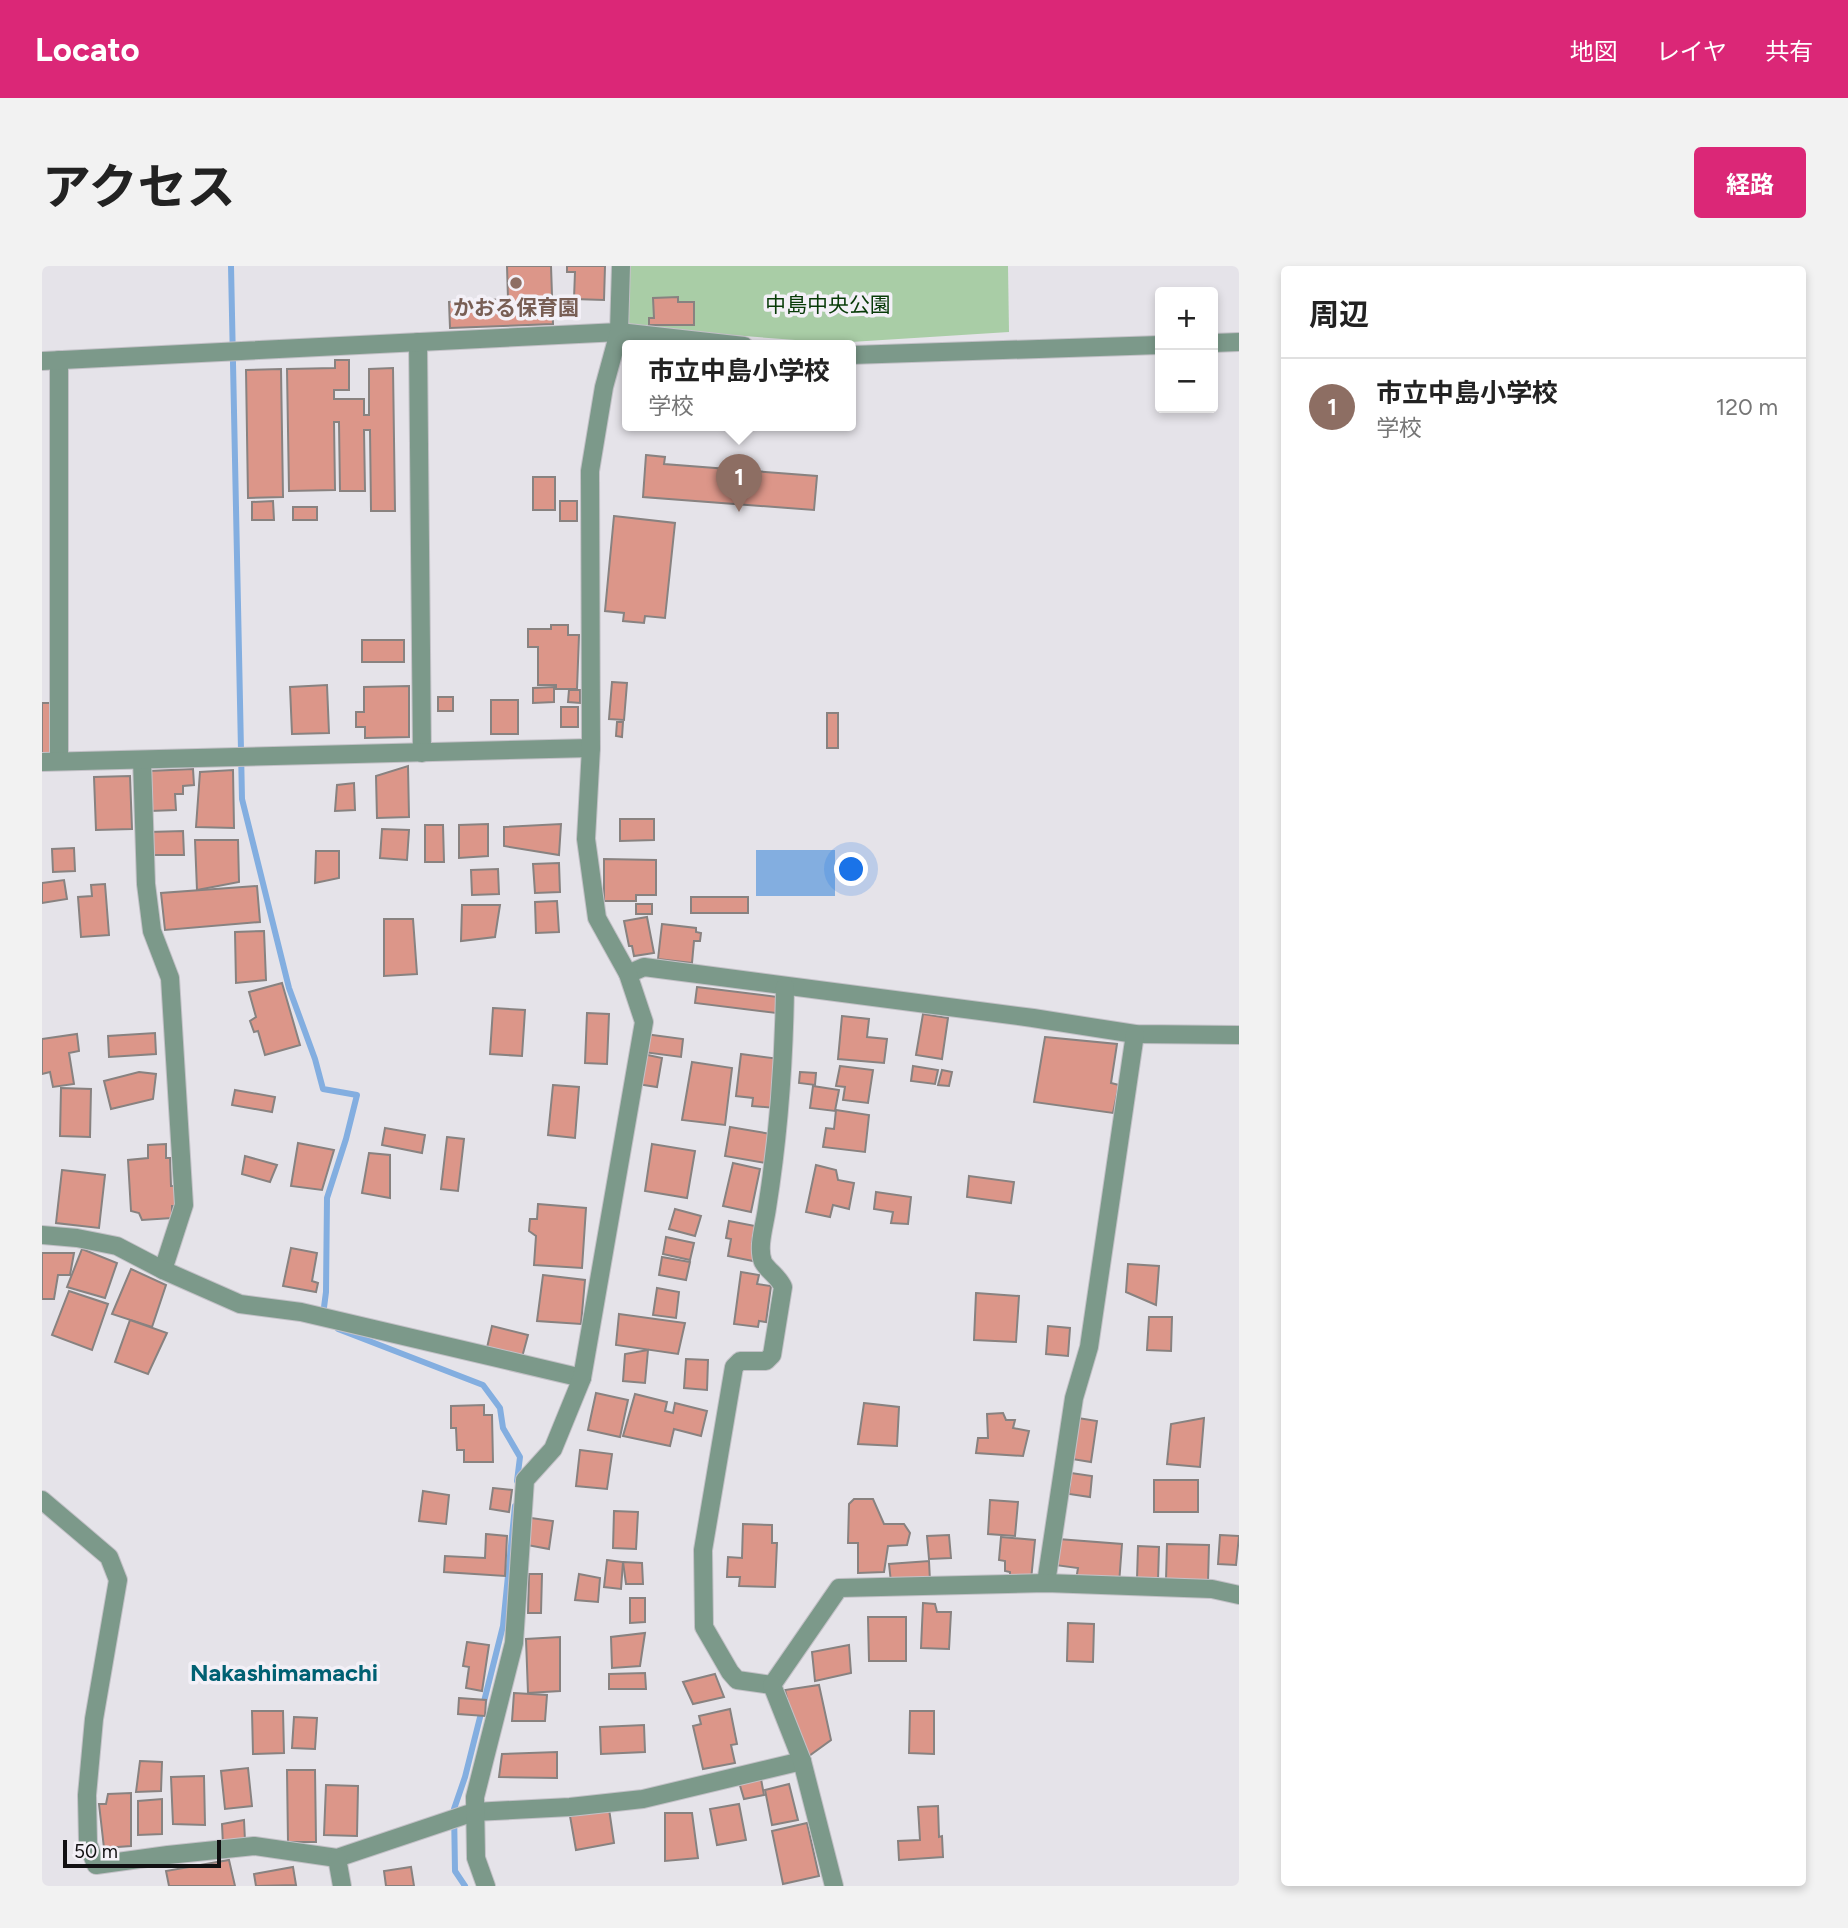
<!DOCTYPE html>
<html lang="ja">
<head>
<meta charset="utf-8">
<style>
  :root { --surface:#fff; --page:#f2f2f2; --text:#222; --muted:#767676; --line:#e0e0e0; --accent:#db2777 }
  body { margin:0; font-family:Figtree,"Noto Sans JP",sans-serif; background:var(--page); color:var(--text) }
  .controls { position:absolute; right:21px; top:21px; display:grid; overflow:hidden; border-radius:7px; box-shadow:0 4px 10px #0003 }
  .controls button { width:63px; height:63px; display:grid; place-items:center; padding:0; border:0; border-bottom:2px solid var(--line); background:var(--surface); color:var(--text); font:35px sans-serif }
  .scale { position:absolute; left:21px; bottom:18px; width:158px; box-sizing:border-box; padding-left:7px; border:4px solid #111012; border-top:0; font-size:19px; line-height:24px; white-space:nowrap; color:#111012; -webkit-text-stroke:5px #f3f0f7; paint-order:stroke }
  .you { position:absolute; left:810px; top:604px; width:24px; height:24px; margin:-18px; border:5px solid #fff; border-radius:50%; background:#1a73e8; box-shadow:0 0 0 10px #1a73e833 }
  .badge { display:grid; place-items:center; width:46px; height:46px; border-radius:50%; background:var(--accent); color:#fff; font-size:23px; font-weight:700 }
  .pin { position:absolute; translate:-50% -58px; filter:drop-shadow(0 2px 4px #0008) }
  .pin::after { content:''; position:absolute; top:37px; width:24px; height:21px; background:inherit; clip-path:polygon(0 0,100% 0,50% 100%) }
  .popup { position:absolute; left:580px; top:74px; width:234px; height:91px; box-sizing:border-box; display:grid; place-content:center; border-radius:7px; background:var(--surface); filter:drop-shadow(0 2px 5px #0005); font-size:23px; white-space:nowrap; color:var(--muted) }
  .popup b { font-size:26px; color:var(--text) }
  .popup::after { content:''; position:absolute; left:50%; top:100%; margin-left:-14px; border:14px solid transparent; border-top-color:var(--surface) }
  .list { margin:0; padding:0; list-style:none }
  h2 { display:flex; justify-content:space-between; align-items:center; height:91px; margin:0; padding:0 28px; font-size:30px }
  h2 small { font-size:23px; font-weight:400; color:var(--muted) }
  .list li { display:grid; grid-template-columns:46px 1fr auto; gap:21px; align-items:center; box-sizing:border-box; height:98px; padding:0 28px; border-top:2px solid var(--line) }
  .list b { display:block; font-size:26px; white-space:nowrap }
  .list p { margin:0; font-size:23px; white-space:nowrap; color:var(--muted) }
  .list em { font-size:23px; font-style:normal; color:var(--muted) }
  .map { position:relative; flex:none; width:1197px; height:1620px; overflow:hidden; border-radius:7px }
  header { display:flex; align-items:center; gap:42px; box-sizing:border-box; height:98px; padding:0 35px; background:var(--accent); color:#fff }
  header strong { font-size:33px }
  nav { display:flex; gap:38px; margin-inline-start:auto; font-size:24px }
  .intro { display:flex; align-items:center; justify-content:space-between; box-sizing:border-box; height:168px; padding:0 42px }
  h1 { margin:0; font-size:49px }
  .button { padding:18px 32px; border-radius:7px; background:var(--accent); color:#fff; font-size:24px; font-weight:700 }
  main { display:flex; gap:42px; padding:0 42px }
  aside { flex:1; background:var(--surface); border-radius:7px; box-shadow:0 4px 10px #0003 }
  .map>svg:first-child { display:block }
</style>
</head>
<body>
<header>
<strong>Locato</strong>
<nav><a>地図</a><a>レイヤ</a><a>共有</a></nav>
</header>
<div class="intro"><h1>アクセス</h1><a class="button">経路</a></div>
<main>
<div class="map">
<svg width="1197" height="1620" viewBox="0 0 1197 1620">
  <rect width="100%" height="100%" fill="#e5e3e9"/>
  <polygon fill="#a9cda6" points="588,0 966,0 967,66 793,77 583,61"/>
  <rect fill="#83aee0" x="714" y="584" width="79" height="46"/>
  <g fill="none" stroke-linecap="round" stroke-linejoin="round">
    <g stroke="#83aee0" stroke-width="6">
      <polyline points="189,0 200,533 247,722 273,793 281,823 315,829 304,873 285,932 284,1026 281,1049"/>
      <polyline points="296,1063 441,1119 458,1142 461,1162 478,1191 475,1215"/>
      <polyline points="423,1620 413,1605 412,1543 423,1511 461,1360 473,1240"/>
    </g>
  </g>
  <g fill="#dc9689" stroke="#888280" stroke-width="2">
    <polygon points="465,0 509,0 511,58 408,62 407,36 466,33"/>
    <polygon points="525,0 563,0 562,34 532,33 533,6 525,6"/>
    <polygon points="636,31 636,36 652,36 652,59 607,59 607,52 612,52 611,32"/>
    <polygon points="293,94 307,94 307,124 292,124 292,133 322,133 322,149 327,149 327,103 351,102 353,245 329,245 328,164 322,164 323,225 298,225 297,156 292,156 293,224 247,225 245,103 293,102"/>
    <polygon points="239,103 241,231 206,232 204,104"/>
    <polygon points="604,189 623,191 622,198 775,210 772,244 601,231"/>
    <rect x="491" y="211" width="22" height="33"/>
    <polygon points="231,235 232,254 210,254 210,236"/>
    <rect x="518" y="235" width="17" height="20"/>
    <rect x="251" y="241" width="24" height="13"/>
    <polygon points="572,250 633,257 623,352 603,350 602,357 581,355 582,347 563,345"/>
    <polygon points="509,359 526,359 526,369 537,369 535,423 514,423 514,419 496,419 496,381 486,381 486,363 509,363"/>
    <rect x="320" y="374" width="42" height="22"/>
    <polygon points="570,416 585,417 582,454 567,453"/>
    <polygon points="285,419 287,467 250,468 248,421"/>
    <polygon points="367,420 367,471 323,472 323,461 314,461 314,446 322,446 322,421"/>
    <polygon points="512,421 512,436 491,437 491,422"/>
    <polygon points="527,424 538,424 538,437 526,436"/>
    <rect x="396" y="431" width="15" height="14"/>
    <rect x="449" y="434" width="27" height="34"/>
    <rect x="0" y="437" width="11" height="51"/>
    <rect x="519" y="441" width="17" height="20"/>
    <rect x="785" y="447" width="11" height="35"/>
    <polygon points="575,456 581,456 580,471 574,470"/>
    <polygon points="366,500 367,551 335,552 334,510"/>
    <polygon points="151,503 152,519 141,520 141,528 133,528 134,544 108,545 107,505"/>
    <polygon points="191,504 192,562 154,561 158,506"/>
    <polygon points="88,510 90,563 54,564 52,511"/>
    <polygon points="312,517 313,544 293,545 295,519"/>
    <polygon points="578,553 612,553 612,574 578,575"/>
    <polygon points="446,558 446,590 417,592 417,559"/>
    <polygon points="519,558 517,589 462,580 462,561"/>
    <polygon points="383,559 401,559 402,596 383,596"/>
    <polygon points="340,563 367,564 365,594 338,592"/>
    <polygon points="141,565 142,589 107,589 107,566"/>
    <polygon points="153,574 196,574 197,616 155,624"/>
    <polygon points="32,582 33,605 11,606 10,583"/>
    <polygon points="274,585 297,585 297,612 273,617"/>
    <polygon points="562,593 614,594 614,629 594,629 594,635 562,635"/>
    <polygon points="517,597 518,626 493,627 491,598"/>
    <polygon points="456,603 457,628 430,629 429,604"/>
    <polygon points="22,614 25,633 0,637 0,617"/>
    <polygon points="63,618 67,669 39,671 36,631 50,630 49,619"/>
    <polygon points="215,620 218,656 123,664 119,627"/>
    <rect x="649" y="631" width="57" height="16"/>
    <polygon points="515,635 517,666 494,667 493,636"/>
    <rect x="594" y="638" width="16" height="10"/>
    <polygon points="420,639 458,639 453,671 419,675"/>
    <polygon points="605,651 612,687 592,690 590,680 587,680 582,655"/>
    <polygon points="342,653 371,653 375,708 342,710"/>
    <polygon points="620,658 654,662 654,666 659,667 658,675 652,675 650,697 616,693"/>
    <polygon points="222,665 224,714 194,717 193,666"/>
    <polygon points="240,717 258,779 223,789 216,765 212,766 208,755 214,751 207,726"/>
    <polygon points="655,721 736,731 734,747 653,737"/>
    <polygon points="451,742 483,744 480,790 448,788"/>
    <polygon points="545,747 567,748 565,798 543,797"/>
    <polygon points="881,748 906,752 900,793 874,789"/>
    <polygon points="800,750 827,753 825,771 845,773 842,797 796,793"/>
    <polygon points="113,767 114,788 67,791 66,770"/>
    <polygon points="35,768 37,785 27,787 32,818 11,821 8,806 0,808 0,773"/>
    <polygon points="603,768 641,773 639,791 601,786"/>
    <polygon points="1003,771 1075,778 1069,817 1077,819 1071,847 992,836"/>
    <polygon points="601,788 620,792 615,821 595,818"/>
    <polygon points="699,788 738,793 733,842 710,840 711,832 694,830"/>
    <polygon points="650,796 690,802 683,859 640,854"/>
    <polygon points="798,800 831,804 826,837 801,834 803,821 794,820"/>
    <polygon points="871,800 896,804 893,818 869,815"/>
    <polygon points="900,804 910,806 907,820 896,819"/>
    <polygon points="97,806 114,808 111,833 69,843 62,815"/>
    <polygon points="758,806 774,807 773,819 757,817"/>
    <polygon points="511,819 537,821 533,872 506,869"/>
    <polygon points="771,820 797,824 793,845 768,842"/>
    <polygon points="19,822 49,823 48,871 18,870"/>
    <polygon points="193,824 233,831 230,846 190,839"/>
    <polygon points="794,844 827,849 823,886 781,881 784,862 792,863"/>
    <polygon points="688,861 729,868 724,897 683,890"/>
    <polygon points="343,862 383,869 380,887 340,879"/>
    <polygon points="405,871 422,873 416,925 399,923"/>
    <polygon points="256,877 292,884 280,924 249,920"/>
    <polygon points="124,878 124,892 128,892 129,920 135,920 136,940 130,940 130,952 100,954 97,947 89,945 86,894 106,892 106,879"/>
    <polygon points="610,878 653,885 645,932 603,925"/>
    <polygon points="327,887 348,889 348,932 320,927"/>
    <polygon points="203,890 235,899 228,916 200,908"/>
    <polygon points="691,897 718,903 709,946 681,940"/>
    <polygon points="774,899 794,904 796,914 812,917 807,943 791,939 788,951 764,946"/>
    <polygon points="20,904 63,909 57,962 14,957"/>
    <polygon points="927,910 972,916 969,937 925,931"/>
    <polygon points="834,926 869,931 866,958 849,957 851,946 832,943"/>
    <polygon points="496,938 544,942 540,1002 492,999 494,970 487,965 488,953 495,953"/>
    <polygon points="633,943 659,950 653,970 627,963"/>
    <polygon points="687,955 713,960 710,976 715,977 711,995 686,990 689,973 684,972"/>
    <polygon points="624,971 652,977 648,994 621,988"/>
    <polygon points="249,982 275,987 270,1015 276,1017 274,1026 241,1020"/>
    <polygon points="40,983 75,997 63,1032 25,1021"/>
    <polygon points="0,987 32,987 28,1009 16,1009 12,1033 0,1033"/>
    <polygon points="620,991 648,996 644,1014 617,1009"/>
    <polygon points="1086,998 1117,1000 1114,1039 1084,1026"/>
    <polygon points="89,1003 124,1019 110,1061 70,1048"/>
    <polygon points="699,1006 717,1009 715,1018 729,1020 724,1056 717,1055 716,1061 692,1058"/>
    <polygon points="501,1009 543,1014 539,1058 495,1055"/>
    <polygon points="615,1022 637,1026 634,1052 611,1049"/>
    <polygon points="27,1025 66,1038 50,1084 10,1069"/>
    <polygon points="934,1027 977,1030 974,1076 932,1074"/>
    <polygon points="577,1048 643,1057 636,1088 574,1079"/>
    <polygon points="1107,1051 1130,1051 1129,1085 1105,1084"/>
    <polygon points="88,1054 125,1067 106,1108 73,1096"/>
    <polygon points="450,1060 486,1069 479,1095 444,1086"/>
    <polygon points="1006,1060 1028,1062 1026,1090 1004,1088"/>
    <polygon points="606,1084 603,1117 581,1115 583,1088"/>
    <polygon points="644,1093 666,1094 665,1124 642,1122"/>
    <polygon points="554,1127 586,1134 578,1171 546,1164"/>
    <polygon points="593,1128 625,1136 623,1145 631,1147 633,1137 665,1145 659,1170 632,1163 628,1180 581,1170"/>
    <polygon points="822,1137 857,1141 855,1180 816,1178"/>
    <polygon points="442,1139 442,1149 450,1149 451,1196 422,1196 422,1184 415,1184 414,1162 409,1162 409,1140"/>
    <polygon points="961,1147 964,1154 973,1154 971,1162 987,1165 981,1190 934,1187 936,1172 946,1172 945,1148"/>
    <polygon points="1036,1152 1055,1155 1049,1196 1030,1193"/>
    <polygon points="1162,1152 1158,1201 1125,1198 1129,1158"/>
    <polygon points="538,1184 570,1188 565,1223 534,1220"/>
    <polygon points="1029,1207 1050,1210 1048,1231 1027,1228"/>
    <rect x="1112" y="1214" width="44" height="32"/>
    <polygon points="451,1222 470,1224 467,1246 448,1243"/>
    <polygon points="381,1225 407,1229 404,1258 377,1255"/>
    <polygon points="812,1233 831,1233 842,1258 862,1258 868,1267 865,1279 846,1280 842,1306 816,1307 816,1277 806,1277 807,1238"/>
    <polygon points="948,1234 976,1236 973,1270 946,1268"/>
    <polygon points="572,1245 596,1246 594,1283 571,1282"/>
    <polygon points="489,1252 511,1255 507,1283 485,1279"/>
    <polygon points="701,1258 730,1259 730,1277 735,1277 733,1321 697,1320 698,1311 685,1311 686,1291 700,1292"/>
    <polygon points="444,1268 465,1270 463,1310 402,1306 403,1290 443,1292"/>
    <polygon points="907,1269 909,1292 887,1293 885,1270"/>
    <polygon points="1178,1269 1197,1270 1194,1299 1176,1298"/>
    <polygon points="959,1271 993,1274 989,1314 968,1312 968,1306 963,1305 963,1295 957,1294"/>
    <polygon points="1016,1273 1080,1278 1077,1318 1034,1314 1036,1302 1013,1299"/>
    <polygon points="1125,1278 1167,1279 1166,1316 1124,1314"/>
    <polygon points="1096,1280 1117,1281 1116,1314 1095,1313"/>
    <polygon points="565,1294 581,1296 579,1323 562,1321"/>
    <polygon points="887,1295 888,1315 849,1316 847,1298"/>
    <polygon points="581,1296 600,1297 601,1318 584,1318"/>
    <polygon points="487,1308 500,1308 499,1347 486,1347"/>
    <polygon points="537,1308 558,1312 556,1336 533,1334"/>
    <polygon points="588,1332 603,1332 603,1356 588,1357"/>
    <polygon points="881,1337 893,1338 895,1346 909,1346 907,1383 879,1382"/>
    <polygon points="826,1351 864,1351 864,1395 827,1395"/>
    <polygon points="1026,1357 1052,1358 1051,1396 1025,1395"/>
    <polygon points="603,1367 598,1400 570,1402 569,1371"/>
    <polygon points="518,1371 518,1425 486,1427 484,1373"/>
    <polygon points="425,1376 447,1379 440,1425 424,1422 427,1401 421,1400"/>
    <polygon points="807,1379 809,1407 773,1415 770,1386"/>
    <polygon points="603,1407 604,1423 567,1423 567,1408"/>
    <polygon points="673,1408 682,1431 651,1438 641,1416"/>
    <polygon points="777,1419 789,1474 760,1495 743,1424"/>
    <polygon points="472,1427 505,1429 503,1455 470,1455"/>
    <polygon points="417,1432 444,1434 443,1450 416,1448"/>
    <polygon points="688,1443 695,1478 689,1479 693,1497 661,1503 651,1460 659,1458 657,1450"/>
    <polygon points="210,1445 241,1445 242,1487 211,1488"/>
    <polygon points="868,1445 892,1445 892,1488 867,1487"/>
    <polygon points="252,1451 275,1452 273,1483 250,1482"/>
    <polygon points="602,1459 603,1486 559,1488 558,1461"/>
    <polygon points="515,1486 515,1512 457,1511 460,1488"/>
    <polygon points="98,1495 120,1496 119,1525 94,1526"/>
    <polygon points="206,1502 210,1540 183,1543 179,1505"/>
    <polygon points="245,1504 273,1504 274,1576 246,1576"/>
    <polygon points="162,1510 163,1559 131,1558 129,1511"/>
    <polygon points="719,1513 722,1529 702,1533 697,1516"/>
    <polygon points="747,1518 756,1554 730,1559 723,1524"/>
    <polygon points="284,1519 316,1520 315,1570 282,1569"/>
    <polygon points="89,1527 89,1580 62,1582 57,1538 64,1538 66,1528"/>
    <polygon points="120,1533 120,1568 96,1569 96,1535"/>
    <polygon points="697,1538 704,1574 675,1579 668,1543"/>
    <polygon points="896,1540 897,1571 900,1570 901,1591 857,1594 856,1575 878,1574 876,1541"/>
    <polygon points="567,1543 572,1577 534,1584 528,1550"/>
    <polygon points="623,1547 650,1547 656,1592 623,1595"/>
    <polygon points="202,1554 203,1575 181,1579 180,1558"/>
    <polygon points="765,1557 777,1610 741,1618 730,1565"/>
    <polygon points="187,1594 193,1620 127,1620 124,1605"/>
    <polygon points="251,1601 254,1619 214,1620 212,1608"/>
    <polygon points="369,1601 372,1620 344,1620 342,1605"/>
  </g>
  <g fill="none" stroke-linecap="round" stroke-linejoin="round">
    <defs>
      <g id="street">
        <polyline points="376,76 380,487"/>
        <polyline points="1171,77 1197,76"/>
        <polyline points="809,89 1118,79"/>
        <polyline points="17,94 17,495"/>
        <polyline points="0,95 577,66 702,80"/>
        <polyline points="100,494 104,618 110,665 128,712 142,939 121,1004"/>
        <polyline points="0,496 549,482"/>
        <polyline points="586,708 602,701 991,752 1093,768 1197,769"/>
        <polyline points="0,969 35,972 75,980 121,1004 198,1038 259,1046 540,1112"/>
        <polyline points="0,1234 67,1291 76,1314 52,1453 45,1529 46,1578 54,1599 126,1589 212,1580 295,1592 432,1546 528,1541 601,1533 760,1495"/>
        <polyline points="1004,1317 1032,1132 1047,1081 1093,768"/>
        <path d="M730,1419L695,1414L688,1406L662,1361L661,1284L692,1101L698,1095H724L730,1089L741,1021C737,1011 726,1005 721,996C715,981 723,958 725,942C737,867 742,797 743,721"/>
        <polyline points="730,1419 797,1322 1004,1317 1170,1323 1197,1329"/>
        <polyline points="730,1419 760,1495 792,1620"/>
        <polyline points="295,1592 300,1620"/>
        <polyline points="444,1620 434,1592 433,1531 472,1377 483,1214 511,1183 540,1112 602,756 586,708 555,652 544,573 549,482 548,205 562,121 577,66 579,0"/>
      </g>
    </defs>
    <use href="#street" stroke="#c3c1c7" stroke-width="20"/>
    <use href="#street" stroke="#7c998a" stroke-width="18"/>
  </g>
  <circle fill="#8d6e63" stroke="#f3f0f7" stroke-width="2.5" cx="474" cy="17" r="7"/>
  <g text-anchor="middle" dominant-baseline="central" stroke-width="7" stroke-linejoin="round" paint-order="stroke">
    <g font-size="21" fill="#083b08" stroke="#f3f0f7">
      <text x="786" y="38">中島中央公園</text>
    </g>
    <g font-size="21" font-weight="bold" fill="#785e54" stroke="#f3f0f7">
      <text x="474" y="41">かおる保育園</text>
    </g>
    <g font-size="24" font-weight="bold" fill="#006072" stroke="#f3f0f7">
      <text x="242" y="1406">Nakashimamachi</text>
    </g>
  </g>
</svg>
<div class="controls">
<button>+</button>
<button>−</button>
</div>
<div class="scale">50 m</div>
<div class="you"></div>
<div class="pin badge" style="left:697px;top:246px;background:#8d6e63">1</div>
<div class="popup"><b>市立中島小学校</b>学校</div>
</div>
<aside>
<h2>周辺<small></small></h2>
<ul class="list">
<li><span class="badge" style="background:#8d6e63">1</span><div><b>市立中島小学校</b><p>学校</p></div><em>120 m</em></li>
</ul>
</aside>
</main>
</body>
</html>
